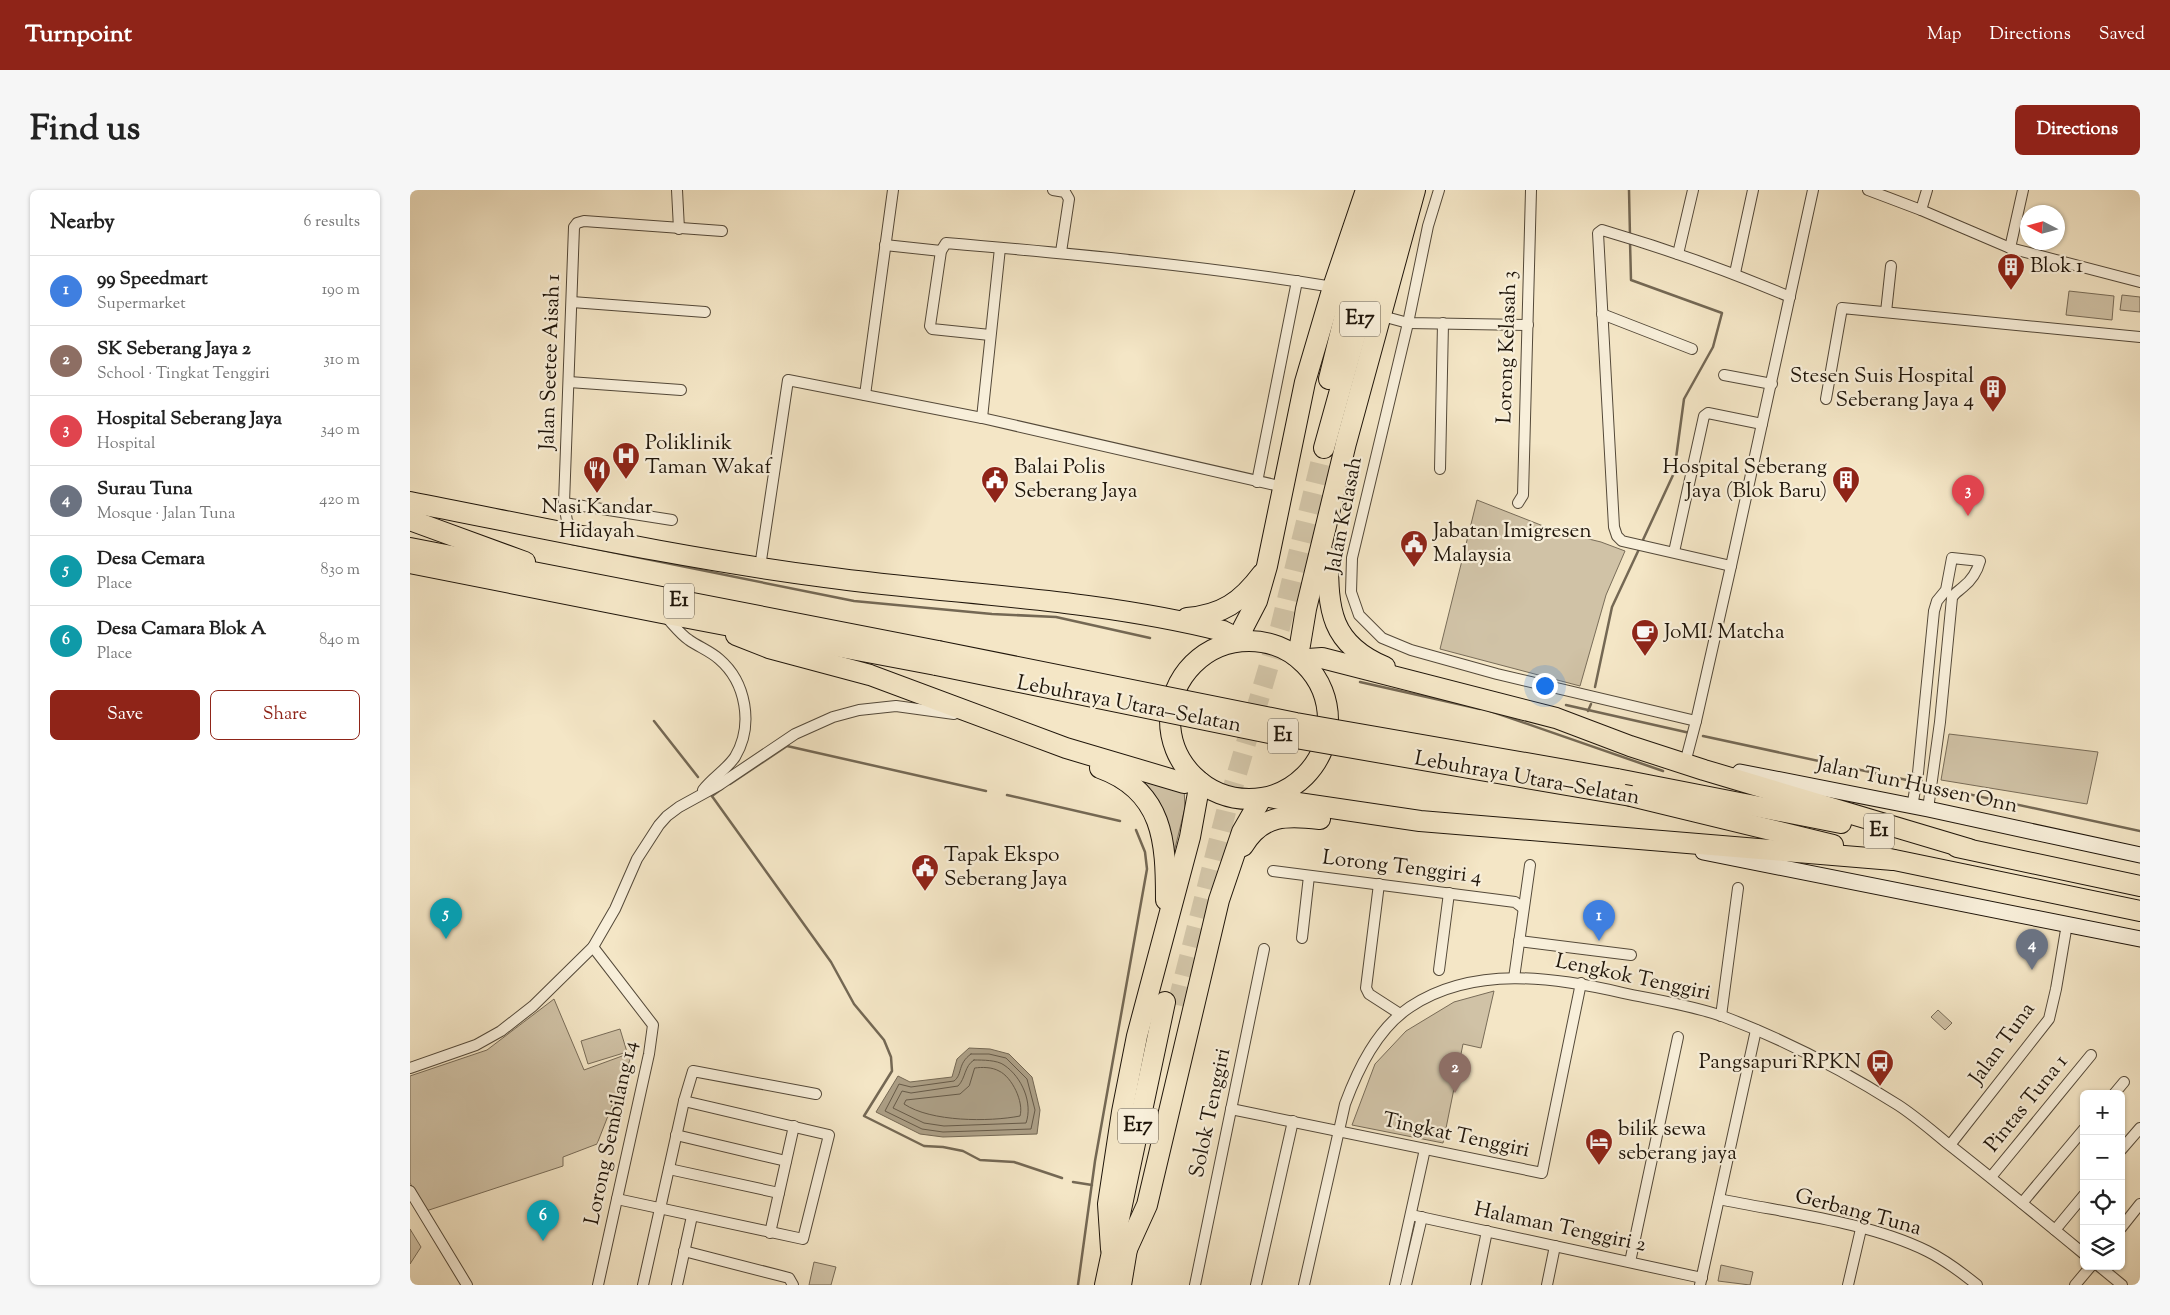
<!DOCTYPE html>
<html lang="en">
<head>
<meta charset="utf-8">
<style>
  :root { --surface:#fff; --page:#f6f6f6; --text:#222; --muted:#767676; --line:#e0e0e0; --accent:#8f2418 }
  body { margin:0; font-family:"Sorts Mill Goudy",serif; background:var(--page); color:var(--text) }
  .controls { position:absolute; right:15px; bottom:15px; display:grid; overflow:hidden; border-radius:8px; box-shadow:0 1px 4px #0004 }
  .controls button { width:45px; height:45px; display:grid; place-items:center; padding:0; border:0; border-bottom:1px solid var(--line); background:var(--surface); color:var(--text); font:25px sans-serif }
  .compass { position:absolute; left:1610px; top:15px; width:45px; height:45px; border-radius:50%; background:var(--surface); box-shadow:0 1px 4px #0004; rotate:276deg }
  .you { position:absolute; left:1134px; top:495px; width:18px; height:18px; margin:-12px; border:4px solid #fff; border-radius:50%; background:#1a73e8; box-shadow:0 0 0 8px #1a73e833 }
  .badge { display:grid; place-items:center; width:32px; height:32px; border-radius:50%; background:var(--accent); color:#fff; font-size:16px; font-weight:700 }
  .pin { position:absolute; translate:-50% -41px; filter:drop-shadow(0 1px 2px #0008) }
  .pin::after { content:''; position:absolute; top:26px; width:18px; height:15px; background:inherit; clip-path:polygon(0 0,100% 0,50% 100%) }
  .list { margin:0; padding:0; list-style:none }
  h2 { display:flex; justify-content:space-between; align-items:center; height:65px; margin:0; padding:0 20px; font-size:21px }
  h2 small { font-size:16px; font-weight:400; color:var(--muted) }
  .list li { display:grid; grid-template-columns:32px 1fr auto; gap:15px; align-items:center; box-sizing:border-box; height:70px; padding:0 20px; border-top:1px solid var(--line) }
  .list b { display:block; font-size:19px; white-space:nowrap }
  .list p { margin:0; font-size:16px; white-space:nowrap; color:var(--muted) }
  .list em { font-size:16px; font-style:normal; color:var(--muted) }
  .actions { display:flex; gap:10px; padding:15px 20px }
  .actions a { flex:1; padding:11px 0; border:1px solid var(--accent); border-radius:8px; text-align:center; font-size:18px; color:var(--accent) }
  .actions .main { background:var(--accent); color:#fff }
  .icon { flex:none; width:28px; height:28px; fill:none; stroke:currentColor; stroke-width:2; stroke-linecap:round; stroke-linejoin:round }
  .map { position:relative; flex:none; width:1730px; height:1095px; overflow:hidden; border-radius:8px }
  header { display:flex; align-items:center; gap:30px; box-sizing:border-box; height:70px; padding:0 25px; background:var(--accent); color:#fff }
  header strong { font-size:24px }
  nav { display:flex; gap:28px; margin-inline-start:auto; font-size:18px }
  .intro { display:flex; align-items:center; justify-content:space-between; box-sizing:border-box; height:120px; padding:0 30px }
  h1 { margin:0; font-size:35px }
  .button { padding:12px 22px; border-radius:8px; background:var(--accent); color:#fff; font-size:18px; font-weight:700 }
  main { display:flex; gap:30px; padding:0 30px }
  aside { flex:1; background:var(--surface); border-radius:8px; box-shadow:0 1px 4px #0004 }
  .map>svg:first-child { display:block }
</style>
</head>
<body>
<header>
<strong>Turnpoint</strong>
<nav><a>Map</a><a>Directions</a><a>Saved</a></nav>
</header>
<div class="intro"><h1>Find us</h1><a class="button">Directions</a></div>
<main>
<aside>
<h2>Nearby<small>6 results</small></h2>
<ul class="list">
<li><span class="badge" style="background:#3f7fe0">1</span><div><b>99 Speedmart</b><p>Supermarket</p></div><em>190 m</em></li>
<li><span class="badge" style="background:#8d6e63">2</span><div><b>SK Seberang Jaya 2</b><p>School · Tingkat Tenggiri</p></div><em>310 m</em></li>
<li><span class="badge" style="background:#e0444e">3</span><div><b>Hospital Seberang Jaya</b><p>Hospital</p></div><em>340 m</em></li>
<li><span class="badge" style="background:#6b7280">4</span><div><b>Surau Tuna</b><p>Mosque · Jalan Tuna</p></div><em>420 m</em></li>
<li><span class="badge" style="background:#0f9aa8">5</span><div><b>Desa Cemara</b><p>Place</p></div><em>830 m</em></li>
<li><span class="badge" style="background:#0f9aa8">6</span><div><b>Desa Camara Blok A</b><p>Place</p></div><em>840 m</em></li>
</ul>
<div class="actions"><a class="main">Save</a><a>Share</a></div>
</aside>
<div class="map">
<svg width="1730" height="1095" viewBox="0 0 1730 1095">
  <rect width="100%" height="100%" fill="#f4e6c6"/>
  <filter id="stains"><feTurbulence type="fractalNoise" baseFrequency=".004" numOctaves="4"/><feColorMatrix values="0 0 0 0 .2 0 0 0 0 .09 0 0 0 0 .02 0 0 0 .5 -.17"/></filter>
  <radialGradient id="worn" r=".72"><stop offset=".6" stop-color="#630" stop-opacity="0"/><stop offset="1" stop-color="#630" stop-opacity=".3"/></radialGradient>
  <g fill="#d0c2a6" stroke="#786c58">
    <polygon points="1659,101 1704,106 1702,130 1656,125"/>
    <polygon points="1712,105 1730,107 1730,122 1710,120"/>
    <polygon points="1067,310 1146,341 1191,352 1215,361 1196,405 1170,496 1030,459"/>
    <polygon points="1539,544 1688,562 1677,614 1531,590"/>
    <polygon points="721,588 774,597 775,618 759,682"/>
    <polygon points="1084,801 1071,858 1053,854 1033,953 942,935 965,874 996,841 1044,812"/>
    <polygon points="144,809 174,880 223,862 187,954 153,967 153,976 16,1021 0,993 0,886 77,860"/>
    <polygon points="1528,820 1542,833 1535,840 1521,827"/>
    <polygon points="210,839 217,862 178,874 171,851"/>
    <polygon points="0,1039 11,1057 0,1074"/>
    <polygon points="404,1072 426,1077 421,1095 399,1095"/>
    <polygon points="1311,1075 1343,1082 1340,1095 1308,1091"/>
  </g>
  <polygon fill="#ac9f86" stroke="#746854" points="559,858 580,859 599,864 622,887 630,920 627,944 533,947 510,944 466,922 488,886 500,892 542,887 547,869"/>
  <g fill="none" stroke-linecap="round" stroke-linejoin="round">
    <g stroke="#665a48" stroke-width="1">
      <path d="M561,864H579L596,868L617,889L625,920L621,939L533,942L512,939L475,921L489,894L501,897L544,891C553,884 547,874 561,864Z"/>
      <path d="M564,870C573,870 587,870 594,875C612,887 623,913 616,933L534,936L514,933L483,918L492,901L501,903L548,896C556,888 554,876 564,870Z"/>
      <path d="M565,878C572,877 582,877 589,881C602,887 614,912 610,926C579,932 521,932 494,914L496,910L550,904L559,896Z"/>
    </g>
    <g stroke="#746854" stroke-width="2.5">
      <polyline points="1219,0 1220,46"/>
      <polyline points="1220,51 1221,90 1312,123 1303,157 1274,209 1264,283 1232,352"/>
      <polyline points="162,354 444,411 582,424 646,427 740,448"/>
      <polyline points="950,492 1070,519"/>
      <polyline points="1185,497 1202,417 1230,357"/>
      <polyline points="1156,515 1280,543"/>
      <polyline points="1080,521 1253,581"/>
      <polyline points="1178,521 1181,514"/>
      <polyline points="244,531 288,587"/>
      <polyline points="1293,546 1497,590"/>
      <polyline points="320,594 377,556 576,601"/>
      <polyline points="1530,598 1730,641"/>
      <polyline points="299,602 421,772 444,814 474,850 481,867 482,881 454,926 514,956 533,957 553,961 570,970 604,972 652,988"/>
      <polyline points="597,605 710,631"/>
      <polyline points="302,606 313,598"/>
      <polyline points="663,992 682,995"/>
      <polyline points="668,1095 685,971 737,679 735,662 726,640"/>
    </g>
    <polyline stroke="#d4c7aa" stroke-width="20" stroke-dasharray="20 10" stroke-linecap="butt" points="767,815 818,614 870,438 914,258"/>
    <defs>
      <g id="minor">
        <polyline points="267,0 269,39"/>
        <polyline points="643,0 655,2 659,9 651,62"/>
        <polyline points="1029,0 1018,36 998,133 942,368 941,402 949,425 972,448 1001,460 1087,484 1286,531"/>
        <polyline points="1458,0 1511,20 1600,58 1730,92"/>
        <polyline points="1511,20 1517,0"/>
        <polyline points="475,55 531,61"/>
        <polyline points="1600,58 1613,0"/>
        <polyline points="1268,64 1283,0"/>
        <polyline points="1325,83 1343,0"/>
        <polyline points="162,112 295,122"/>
        <polyline points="1476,122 1481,76"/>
        <polyline points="1192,124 1282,159"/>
        <polyline points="972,126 998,133 1118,135"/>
        <path d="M580,145L522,139L520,136L531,61L536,53C665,64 795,76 923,97"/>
        <polyline points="1314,185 1362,194"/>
        <polyline points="159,192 271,200"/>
        <polyline points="455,205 483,0"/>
        <polyline points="1416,209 1432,118 1730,147"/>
        <polyline points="572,228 590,58"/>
        <polyline points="1030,279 1033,133"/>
        <polyline points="847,292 887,91"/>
        <polyline points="154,313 262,330"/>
        <polyline points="1108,313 1113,305 1121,0"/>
        <polyline points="165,342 157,331 154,313 164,37 167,33 174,31 312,41"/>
        <polyline points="1264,362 1294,226 1298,223 1352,234"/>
        <path d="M1321,376L1212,351L1207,346L1204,337L1188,43L1192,40C1257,59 1319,81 1380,107"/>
        <polyline points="350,377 378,190 572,228 874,297"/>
        <path d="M255,426C263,434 270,444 279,450C289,457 300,461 309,469C336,492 344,535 325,567C316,580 302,588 293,600"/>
        <polyline points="1275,573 1286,531 1321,376 1403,0"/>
        <path d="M1502,617L1508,583L1524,421L1527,411L1536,400L1542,368L1570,371C1567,382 1562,390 1553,397C1549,401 1544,403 1542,408L1530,532L1518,619"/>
        <polyline points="863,681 1105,712 1113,718"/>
        <polyline points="969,694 956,798 959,804 990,824"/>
        <polyline points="892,748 899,686"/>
        <polyline points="1109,751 1221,765"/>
        <polyline points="183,757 243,835 239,864 188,1095"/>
        <polyline points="1029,780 1039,703"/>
        <polyline points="1104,788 1120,675"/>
        <polyline points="1311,826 1328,698"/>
        <polyline points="0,878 66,855 91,841 123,816 183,757 205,719 227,669 249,635 257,626 269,617 309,595 385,544 423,527 449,520 486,516 544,524"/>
        <polyline points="1704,904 1714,892"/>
        <polyline points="821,919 1132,983 1171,793"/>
        <polyline points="266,945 376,971"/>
        <polyline points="1540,955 1639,829 1646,799 1657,734"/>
        <polyline points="1711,960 1730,938"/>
        <polyline points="259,979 369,1003"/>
        <polyline points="1581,987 1681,865"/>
        <polyline points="0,1001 57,1095"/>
        <polyline points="207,1009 393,1049 419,945 274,911"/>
        <path d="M1309,1009C1375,1023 1456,1031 1517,1061C1535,1070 1551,1082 1567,1095"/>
        <polyline points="1612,1013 1674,939"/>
        <polyline points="1001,1025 1292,1088"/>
        <polyline points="1711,1038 1730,1014"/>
        <polyline points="1645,1040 1674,1005"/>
        <polyline points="360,1043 384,936"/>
        <polyline points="274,1061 379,1088 383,1095"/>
        <polyline points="1220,1072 1268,847"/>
        <polyline points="1689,1076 1712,1095"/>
        <polyline points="233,1095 274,911 283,881 406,904"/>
        <polyline points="267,1095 282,1026"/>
        <polyline points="785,1095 854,759"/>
        <polyline points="846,1095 883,931"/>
        <path d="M894,1095L935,914C948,879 967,839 1000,817C1063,775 1144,787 1213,803C1246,810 1280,815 1312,826C1373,849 1433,880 1488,915C1505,926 1521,940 1537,953C1583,989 1628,1026 1674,1064"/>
        <polyline points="985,1095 1015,959"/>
        <polyline points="996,1095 1012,1027"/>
        <polyline points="1066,1095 1077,1041"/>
        <polyline points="1137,1095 1145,1056"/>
        <polyline points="1290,1095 1346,840"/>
        <polyline points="1438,1095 1451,1039"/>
        <polyline points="1665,1095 1681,1076"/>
      </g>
      <g id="secondary">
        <polyline points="1330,582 1518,619 1730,665"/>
        <polyline points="1293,662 1730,749"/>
      </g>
      <g id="motorway">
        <polyline points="919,189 946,80 973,0"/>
        <polyline points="914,258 957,103 990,0"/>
        <path d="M0,312C138,339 276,369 415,387C548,405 682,408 813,441L819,444L826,451"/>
        <polyline points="0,330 115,372"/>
        <polyline points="0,358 528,461"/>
        <path d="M918,367C918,420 920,454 975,477"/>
        <polyline points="0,373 252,423 526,475"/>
        <path d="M777,428C812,425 831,412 852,384"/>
        <polyline points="326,445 359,458 460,485 656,558 774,593 787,590"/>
        <circle cx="839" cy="530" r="79"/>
        <polyline points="832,451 833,438 847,411 857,376 895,192 923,97 956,0"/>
        <polyline points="886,466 890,455 896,419 936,253 1005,0"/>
        <polyline points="893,471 898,469 912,468 1146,528 1220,556 1294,580 1559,659"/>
        <path d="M690,578C754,601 756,652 756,710"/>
        <polyline points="1207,589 1431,633"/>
        <polyline points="1221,606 1423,655"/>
        <polyline points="860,607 888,613 1010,631 1483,670"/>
        <path d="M833,656C852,624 877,625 910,629"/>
        <polyline points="1547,657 1730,696"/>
        <polyline points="1470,667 1730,721"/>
        <polyline points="701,1059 698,1014 712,922 727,846 780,647 790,592"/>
        <polyline points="717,1059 737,1015 809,710 832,642 851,609"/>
        <polyline points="695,1095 755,812"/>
        <polyline points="711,1095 719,1047"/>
      </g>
    </defs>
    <use href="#minor" stroke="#544939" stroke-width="12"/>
    <use href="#secondary" stroke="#1f150a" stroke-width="17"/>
    <use href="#motorway" stroke="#1f150a" stroke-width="22"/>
    <use href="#minor" stroke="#f8efda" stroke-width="10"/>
    <use href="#secondary" stroke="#f8efda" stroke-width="15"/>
    <use href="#motorway" stroke="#f4e6c6" stroke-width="20"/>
    <defs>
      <g id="motorway-bridge">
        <polyline points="528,461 886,533 1207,589"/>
        <polyline points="526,475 874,546 1221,606"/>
      </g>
    </defs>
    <use href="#motorway-bridge" stroke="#1f150a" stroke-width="22" stroke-linecap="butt"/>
    <use href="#motorway-bridge" stroke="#f4e6c6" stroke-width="20"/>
  </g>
  <defs>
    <symbol id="building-pin" viewBox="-11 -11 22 30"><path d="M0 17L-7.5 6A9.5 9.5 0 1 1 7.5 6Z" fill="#8f2418" stroke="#f8efda"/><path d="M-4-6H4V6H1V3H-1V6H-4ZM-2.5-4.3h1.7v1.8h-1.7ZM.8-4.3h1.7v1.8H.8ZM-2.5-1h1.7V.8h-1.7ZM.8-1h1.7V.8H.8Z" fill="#fff"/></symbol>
    <symbol id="hospital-pin" viewBox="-11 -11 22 30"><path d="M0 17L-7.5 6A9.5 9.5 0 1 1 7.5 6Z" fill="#8f2418" stroke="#f8efda"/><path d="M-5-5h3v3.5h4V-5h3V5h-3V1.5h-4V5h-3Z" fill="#fff"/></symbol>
    <symbol id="restaurant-pin" viewBox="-11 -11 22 30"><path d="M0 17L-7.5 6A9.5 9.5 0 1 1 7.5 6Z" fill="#8f2418" stroke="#f8efda"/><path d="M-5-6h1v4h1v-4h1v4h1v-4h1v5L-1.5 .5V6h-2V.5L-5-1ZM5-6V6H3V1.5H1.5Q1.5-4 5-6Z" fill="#fff"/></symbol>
    <symbol id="civic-pin" viewBox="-11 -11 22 30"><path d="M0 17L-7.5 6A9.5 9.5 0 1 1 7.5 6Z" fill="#8f2418" stroke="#f8efda"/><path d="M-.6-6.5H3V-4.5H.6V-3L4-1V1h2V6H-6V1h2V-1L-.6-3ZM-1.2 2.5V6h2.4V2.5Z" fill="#fff"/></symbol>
    <symbol id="cafe-pin" viewBox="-11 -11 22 30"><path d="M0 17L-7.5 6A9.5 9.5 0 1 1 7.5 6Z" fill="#8f2418" stroke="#f8efda"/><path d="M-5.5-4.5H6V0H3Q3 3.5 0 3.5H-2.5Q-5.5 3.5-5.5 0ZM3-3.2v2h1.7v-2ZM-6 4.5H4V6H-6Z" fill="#fff"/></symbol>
    <symbol id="bus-pin" viewBox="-11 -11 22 30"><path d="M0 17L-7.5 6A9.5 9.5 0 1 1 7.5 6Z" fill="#8f2418" stroke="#f8efda"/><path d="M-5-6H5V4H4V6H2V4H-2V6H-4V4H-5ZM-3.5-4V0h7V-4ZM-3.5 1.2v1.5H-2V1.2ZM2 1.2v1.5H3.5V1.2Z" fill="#fff"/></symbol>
    <symbol id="hotel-pin" viewBox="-11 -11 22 30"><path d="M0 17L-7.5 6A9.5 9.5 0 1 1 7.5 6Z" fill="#8f2418" stroke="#f8efda"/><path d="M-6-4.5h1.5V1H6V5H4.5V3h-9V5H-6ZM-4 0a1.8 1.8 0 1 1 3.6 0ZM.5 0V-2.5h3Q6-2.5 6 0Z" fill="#fff"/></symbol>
  </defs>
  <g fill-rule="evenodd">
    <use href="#building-pin" x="1585" y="61" width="32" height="43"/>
    <use href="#building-pin" x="1567" y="183" width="32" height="43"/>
    <use href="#hospital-pin" x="200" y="250" width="32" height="43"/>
    <use href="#restaurant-pin" x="171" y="264" width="32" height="43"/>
    <use href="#civic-pin" x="569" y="274" width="32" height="43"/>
    <use href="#building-pin" x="1420" y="274" width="32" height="43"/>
    <use href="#civic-pin" x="988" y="338" width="32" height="43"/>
    <use href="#cafe-pin" x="1219" y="427" width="32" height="43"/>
    <use href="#civic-pin" x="499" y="662" width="32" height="43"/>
    <use href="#bus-pin" x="1454" y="857" width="32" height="43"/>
    <use href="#hotel-pin" x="1173" y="936" width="32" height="43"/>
  </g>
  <g text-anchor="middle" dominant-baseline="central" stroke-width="4.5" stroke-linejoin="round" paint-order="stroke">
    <g fill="#f8efda" stroke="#605648" stroke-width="1">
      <rect x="930" y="111.5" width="40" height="35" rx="4"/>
      <rect x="254" y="393.5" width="30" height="35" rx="4"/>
      <rect x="858" y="528.5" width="30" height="35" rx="4"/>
      <rect x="1454" y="623.5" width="30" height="35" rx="4"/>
      <rect x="708" y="918.5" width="40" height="35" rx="4"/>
    </g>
    <g font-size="20" font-weight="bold" fill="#1f150a">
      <text x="950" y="129">E17</text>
      <text x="269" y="411">E1</text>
      <text x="873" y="546">E1</text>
      <text x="1469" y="641">E1</text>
      <text x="728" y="936">E17</text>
    </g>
    <g font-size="21" fill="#1f150a" stroke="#f8efda" text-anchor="start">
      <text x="1620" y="77">Blok 1</text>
      <text x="1564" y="187" text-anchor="end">Stesen Suis Hospital<tspan x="1564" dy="24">Seberang Jaya 4</tspan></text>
      <text x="235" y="254">Poliklinik<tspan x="235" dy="24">Taman Wakaf</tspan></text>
      <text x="604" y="278">Balai Polis<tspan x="604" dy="24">Seberang Jaya</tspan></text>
      <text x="1417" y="278" text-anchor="end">Hospital Seberang<tspan x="1417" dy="24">Jaya (Blok Baru)</tspan></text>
      <text x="187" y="318" text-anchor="middle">Nasi Kandar<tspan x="187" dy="24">Hidayah</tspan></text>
      <text x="1023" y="342">Jabatan Imigresen<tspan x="1023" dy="24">Malaysia</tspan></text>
      <text x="1254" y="443">JoMI. Matcha</text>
      <text x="534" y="666">Tapak Ekspo<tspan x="534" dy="24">Seberang Jaya</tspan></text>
      <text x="1451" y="873" text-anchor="end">Pangsapuri RPKN</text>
      <text x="1208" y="940">bilik sewa<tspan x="1208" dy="24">seberang jaya</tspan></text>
    </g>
    <g font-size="21" fill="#1f150a" stroke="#f8efda">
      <text transform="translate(1098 157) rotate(-88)">Lorong Kelasah 3</text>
      <text transform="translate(141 172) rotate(-88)">Jalan Seetee Aisah 1</text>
      <text transform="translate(935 325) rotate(-79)">Jalan Kelasah</text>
      <text transform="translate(719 515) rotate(11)">Lebuhraya Utara–Selatan</text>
      <text transform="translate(1117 589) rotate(10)">Lebuhraya Utara–Selatan</text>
      <text transform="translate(1507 596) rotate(12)">Jalan Tun Hussen Onn</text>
      <text transform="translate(992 678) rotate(7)">Lorong Tenggiri 4</text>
      <text transform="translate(1223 788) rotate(12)">Lengkok Tenggiri</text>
      <text transform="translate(1593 854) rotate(-54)">Jalan Tuna</text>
      <text transform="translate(1617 914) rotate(-51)">Pintas Tuna 1</text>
      <text transform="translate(801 923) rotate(-78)">Solok Tenggiri</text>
      <text transform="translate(202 943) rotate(-78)">Lorong Sembilang 14</text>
      <text transform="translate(1046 946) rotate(12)">Tingkat Tenggiri</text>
      <text transform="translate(1448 1023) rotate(15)">Gerbang Tuna</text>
      <text transform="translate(1150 1038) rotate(12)">Halaman Tenggiri 2</text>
    </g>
  </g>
  <rect width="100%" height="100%" filter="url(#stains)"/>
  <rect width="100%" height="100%" fill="url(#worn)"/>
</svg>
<div class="controls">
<button>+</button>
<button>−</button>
<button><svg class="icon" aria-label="locate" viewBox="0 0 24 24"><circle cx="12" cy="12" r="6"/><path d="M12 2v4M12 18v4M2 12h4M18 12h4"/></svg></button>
<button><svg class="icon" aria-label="layers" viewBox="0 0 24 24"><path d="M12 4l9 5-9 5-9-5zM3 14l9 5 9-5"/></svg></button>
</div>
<svg class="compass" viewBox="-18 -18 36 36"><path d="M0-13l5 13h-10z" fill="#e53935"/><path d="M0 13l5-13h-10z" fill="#767676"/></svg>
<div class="you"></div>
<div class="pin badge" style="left:1189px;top:751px;background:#3f7fe0">1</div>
<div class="pin badge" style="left:1045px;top:903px;background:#8d6e63">2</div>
<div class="pin badge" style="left:1558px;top:326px;background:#e0444e">3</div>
<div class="pin badge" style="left:1622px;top:780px;background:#6b7280">4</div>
<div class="pin badge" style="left:36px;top:749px;background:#0f9aa8">5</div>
<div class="pin badge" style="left:133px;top:1051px;background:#0f9aa8">6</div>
</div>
</main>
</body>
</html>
